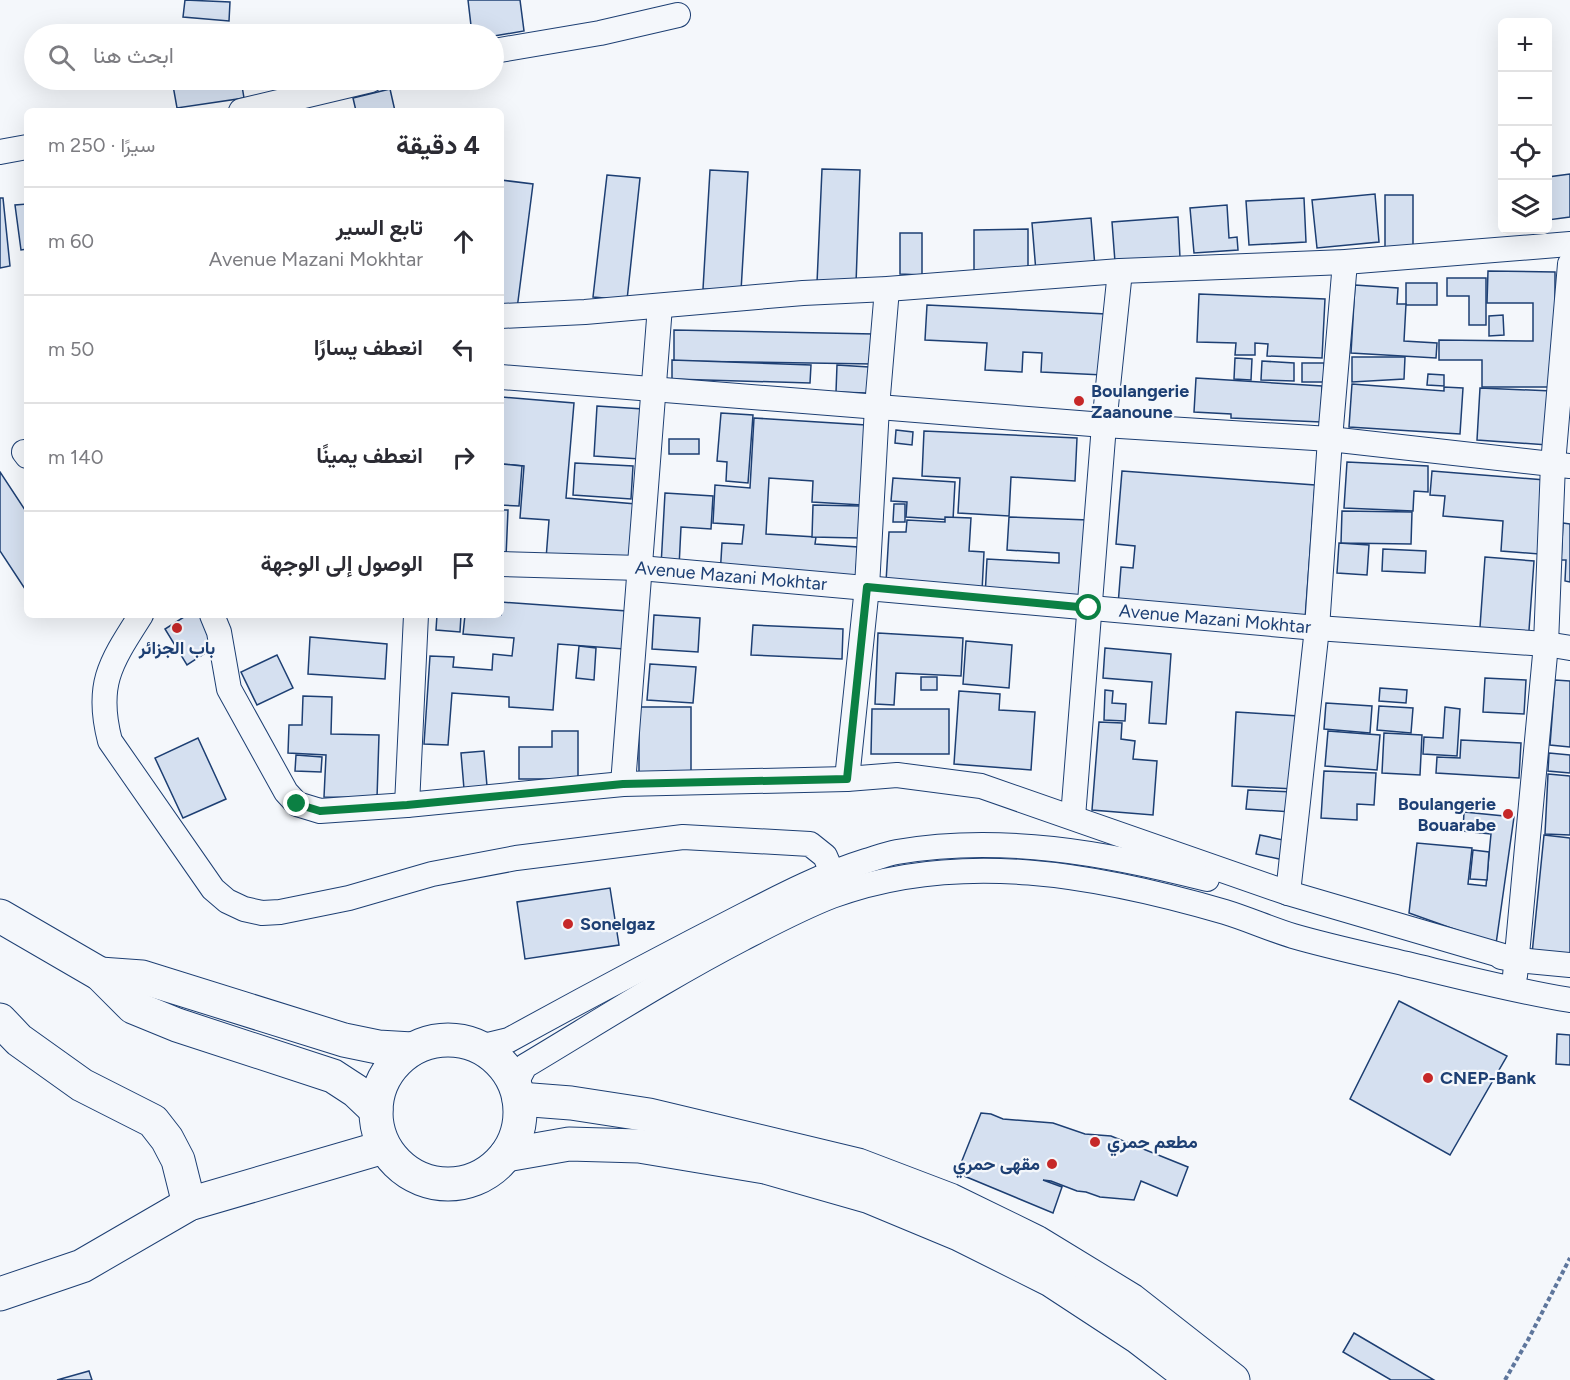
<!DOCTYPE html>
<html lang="ar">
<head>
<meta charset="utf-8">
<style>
  :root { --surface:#fff; --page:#f7f7f7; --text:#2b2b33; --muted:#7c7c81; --line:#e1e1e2 }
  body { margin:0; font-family:Figtree,Vazirmatn,sans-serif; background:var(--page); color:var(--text); direction:rtl }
  .controls { position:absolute; right:18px; top:18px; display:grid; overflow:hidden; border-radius:9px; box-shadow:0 6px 24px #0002 }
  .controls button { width:54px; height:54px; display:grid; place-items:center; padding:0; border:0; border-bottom:2px solid var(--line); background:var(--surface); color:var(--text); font:30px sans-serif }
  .stop { position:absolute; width:18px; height:18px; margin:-14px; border:4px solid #0b8043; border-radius:50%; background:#fff }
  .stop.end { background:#0b8043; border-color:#fff; box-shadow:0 2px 6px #0008 }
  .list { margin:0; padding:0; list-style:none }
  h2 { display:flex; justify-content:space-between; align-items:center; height:78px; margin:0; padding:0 24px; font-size:26px }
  h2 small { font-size:20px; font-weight:400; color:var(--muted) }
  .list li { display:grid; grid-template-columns:39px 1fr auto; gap:18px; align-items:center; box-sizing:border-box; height:108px; padding:0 24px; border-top:2px solid var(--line) }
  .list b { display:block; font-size:22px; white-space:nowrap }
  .list p { margin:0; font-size:20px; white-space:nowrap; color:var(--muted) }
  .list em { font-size:20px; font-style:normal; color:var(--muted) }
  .icon { flex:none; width:33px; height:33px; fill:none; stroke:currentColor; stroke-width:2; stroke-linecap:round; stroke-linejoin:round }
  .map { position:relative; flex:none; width:1570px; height:1380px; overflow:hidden; direction:ltr }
  .search { position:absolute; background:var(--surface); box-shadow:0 6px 24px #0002; left:24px; top:24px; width:480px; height:66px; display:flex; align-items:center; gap:15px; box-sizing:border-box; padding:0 21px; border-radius:33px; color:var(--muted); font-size:22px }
  .panel { position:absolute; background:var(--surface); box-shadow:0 6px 24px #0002; left:24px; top:108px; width:480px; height:510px; border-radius:9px; direction:rtl }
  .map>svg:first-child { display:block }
</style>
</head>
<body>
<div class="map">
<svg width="1570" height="1380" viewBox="0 0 1570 1380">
  <rect width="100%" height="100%" fill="#f4f7fb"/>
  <g fill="#d5e0f0" stroke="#1d3f73" stroke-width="1.5">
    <polygon points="185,0 230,2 229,21 183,17"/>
    <polygon points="468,0 520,0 524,31 494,36 472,34"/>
    <polygon points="172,80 241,80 244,98 177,108"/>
    <polygon points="390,89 395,111 356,111 353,98"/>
    <polygon points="822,169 860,170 856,284 817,283"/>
    <polygon points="710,170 748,172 741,291 703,289"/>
    <polygon points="1570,174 1570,217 1548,220 1548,177"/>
    <polygon points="607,175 640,178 627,300 593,297"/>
    <polygon points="501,180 533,184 517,309 501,307"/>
    <polygon points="1375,194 1379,242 1317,248 1312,200"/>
    <rect x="1385" y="195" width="28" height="56"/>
    <polygon points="0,198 3,198 10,266 0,268"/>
    <polygon points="1304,198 1306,242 1249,245 1246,201"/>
    <polygon points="27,204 27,249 21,250 15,205"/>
    <polygon points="1227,205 1229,238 1237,237 1238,250 1194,253 1190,208"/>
    <polygon points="1178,217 1180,258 1115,262 1112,222"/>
    <polygon points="1091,218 1095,267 1036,272 1032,223"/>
    <polygon points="1028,229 1028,273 974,275 974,230"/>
    <polygon points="900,233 922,233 922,275 900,274"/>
    <polygon points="1488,271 1555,272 1555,387 1482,387 1482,360 1439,360 1439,340 1533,341 1533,303 1487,303"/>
    <polygon points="1447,278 1486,278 1486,325 1469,325 1469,296 1447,296"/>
    <rect x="1406" y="283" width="31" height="22"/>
    <polygon points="1355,285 1398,288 1397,304 1406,304 1404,341 1437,343 1436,358 1351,353"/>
    <polygon points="1199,294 1325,299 1322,358 1267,356 1268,344 1255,343 1255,355 1235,355 1236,343 1197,342"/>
    <polygon points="927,305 1106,314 1103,375 1041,372 1042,353 1023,352 1022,372 985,370 987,343 925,340"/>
    <polygon points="1503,315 1504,335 1489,336 1489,316"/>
    <polygon points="674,330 874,334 873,364 674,361"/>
    <polygon points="1352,357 1405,357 1404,379 1352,382"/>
    <polygon points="1235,358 1252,359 1251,380 1234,379"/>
    <polygon points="672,360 811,365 810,383 672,379"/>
    <polygon points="1262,361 1294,363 1294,381 1261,380"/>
    <rect x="1302" y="363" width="22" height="19"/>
    <polygon points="837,365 869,367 867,393 836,392"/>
    <polygon points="1428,374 1444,375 1444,386 1427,385"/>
    <polygon points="1196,378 1322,386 1321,422 1231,418 1231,414 1194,412"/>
    <polygon points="1352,384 1444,391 1444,387 1463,388 1460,434 1349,427"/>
    <polygon points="1480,388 1552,391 1548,445 1477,440"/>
    <polygon points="502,397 574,403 566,498 636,504 631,566 546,559 549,520 520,518 524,466 501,464"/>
    <polygon points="597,406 643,409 640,459 594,456"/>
    <polygon points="721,413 753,415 748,483 726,481 727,462 717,461"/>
    <polygon points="754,418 866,425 862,505 812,502 813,481 769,478 766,534 816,537 815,544 858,547 855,584 720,576 722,543 742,544 744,525 713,523 715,485 750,488"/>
    <polygon points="896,430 913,432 912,445 895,443"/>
    <polygon points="924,431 1077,438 1075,481 1011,477 1009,516 958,513 960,478 922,476"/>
    <rect x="669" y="439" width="30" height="15"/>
    <polygon points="1347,462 1428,466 1428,492 1414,491 1413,511 1344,508"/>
    <polygon points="575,463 633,466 631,499 573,495"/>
    <polygon points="502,464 522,466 519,506 501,505"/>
    <polygon points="1122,471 1315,485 1305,619 1118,605 1121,567 1133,568 1135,546 1116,544"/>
    <polygon points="1432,471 1545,480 1539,554 1501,551 1503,521 1443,516 1445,496 1430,495"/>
    <polygon points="0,472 27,513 27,592 0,551"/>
    <polygon points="893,478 955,482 953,520 906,517 907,502 891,501"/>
    <polygon points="665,493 713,496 711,529 681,527 679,567 661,566"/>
    <polygon points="894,504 905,504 905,522 893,522"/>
    <polygon points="813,505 860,506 860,538 812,537"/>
    <polygon points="501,510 508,510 506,557 501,557"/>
    <polygon points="1342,511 1412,512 1411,544 1341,543"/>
    <polygon points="945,517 971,518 969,551 984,552 982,591 886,582 889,532 906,532 907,520 945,522"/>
    <polygon points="1009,517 1088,520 1084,602 985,597 987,559 1059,563 1059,553 1007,550"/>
    <polygon points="1563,523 1570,524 1570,582 1565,581 1566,560 1561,560"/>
    <polygon points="1339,543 1369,545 1367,575 1337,573"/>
    <polygon points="1383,549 1426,551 1425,573 1382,571"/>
    <polygon points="1485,557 1534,561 1528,644 1479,641"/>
    <polygon points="501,602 627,611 624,649 558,644 553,710 509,707 509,697 452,693 448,745 424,744 430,656 454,657 453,667 492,670 493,654 512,656 514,638 463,634 465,615 501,615"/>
    <polygon points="187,615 200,615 219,644 187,665 165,629"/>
    <polygon points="437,615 461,615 460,632 436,630"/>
    <polygon points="654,615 700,618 698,652 652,649"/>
    <polygon points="753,625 843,629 842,659 751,655"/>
    <polygon points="878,633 963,638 961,676 896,673 894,705 875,704"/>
    <polygon points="310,637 387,644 385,679 308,674"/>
    <polygon points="966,641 1012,645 1009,688 963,684"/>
    <polygon points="579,646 596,648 594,680 576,678"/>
    <polygon points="1105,648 1171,654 1166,724 1149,723 1152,682 1103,678"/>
    <polygon points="277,655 293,688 257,705 241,672"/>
    <polygon points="650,664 696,667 693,703 647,700"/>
    <rect x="921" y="677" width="16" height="13"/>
    <polygon points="1485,678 1526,680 1524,714 1483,712"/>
    <polygon points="1555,680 1570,681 1570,747 1550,745"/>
    <polygon points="1380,688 1407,690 1406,703 1379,701"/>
    <polygon points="1105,690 1113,691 1112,703 1126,704 1125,721 1104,720"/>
    <polygon points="959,691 1000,694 999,710 1035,712 1031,770 954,764"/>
    <polygon points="303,696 332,697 331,734 379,735 377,798 324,797 326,755 288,753 289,725 302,725"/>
    <polygon points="1326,703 1372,706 1370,733 1324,729"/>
    <polygon points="1379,706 1413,708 1411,733 1377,730"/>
    <rect x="639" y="707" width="52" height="70"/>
    <polygon points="1445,707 1460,709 1457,756 1423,754 1424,737 1443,738"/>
    <polygon points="872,709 949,709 949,754 871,754"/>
    <polygon points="1236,712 1299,716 1295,789 1232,786"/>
    <polygon points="1099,722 1122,723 1121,739 1135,741 1133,759 1157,761 1153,815 1092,810"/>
    <polygon points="552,731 578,731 578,779 519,779 519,747 552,747"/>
    <polygon points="1328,731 1380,735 1377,770 1325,766"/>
    <polygon points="1384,733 1422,735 1420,775 1382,773"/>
    <polygon points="198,738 226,799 183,818 155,758"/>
    <polygon points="1461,740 1521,743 1519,778 1436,773 1437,757 1460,758"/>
    <polygon points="484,751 487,786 464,789 461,753"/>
    <polygon points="1549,753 1570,755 1570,773 1548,771"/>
    <polygon points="296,755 322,757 321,772 295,771"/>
    <polygon points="1324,771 1376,773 1374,805 1357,804 1357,820 1321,818"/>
    <polygon points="1548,774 1570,776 1570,835 1545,834"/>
    <polygon points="1248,790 1294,792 1292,812 1246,809"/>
    <polygon points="1464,812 1514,817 1496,944 1409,913 1417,843 1472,848 1468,884 1486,886 1491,834 1463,831"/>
    <polygon points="1260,835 1288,841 1284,860 1256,854"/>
    <polygon points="1544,835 1570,838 1570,958 1532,954"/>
    <polygon points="1473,850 1489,852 1487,880 1470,879"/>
    <polygon points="610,888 619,945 525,959 517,902"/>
    <polygon points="1399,1001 1507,1056 1450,1155 1350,1099"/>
    <polygon points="1557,1034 1570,1035 1570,1065 1556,1064"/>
    <polygon points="981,1113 991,1114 1003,1119 1053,1123 1085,1134 1111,1136 1188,1167 1177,1196 1141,1181 1134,1200 1100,1197 1086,1192 1077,1191 1051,1181 1043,1180 1062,1187 1053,1213 957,1173"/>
    <polygon points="1354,1333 1434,1380 1391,1380 1343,1352"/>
    <polygon points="89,1371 92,1380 57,1380"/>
  </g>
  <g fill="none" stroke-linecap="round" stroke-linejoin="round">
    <defs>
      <g id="street">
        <polyline points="494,51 600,33 678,15"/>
        <polyline points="241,111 371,80"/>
        <polyline points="0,152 27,147"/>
        <polyline points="501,316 585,312 803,293 887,289 1120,271 1345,262 1570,244"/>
        <polyline points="501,377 1104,425 1330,439 1570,466"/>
        <polyline points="24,452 27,456"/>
        <polyline points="501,564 640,568 1317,628 1546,644 1570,648"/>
        <path d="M141,615C111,662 95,684 110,741L213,889L227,901L244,909L262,913L280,912L349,898L432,874L516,858L683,837L810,844L825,856L838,886"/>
        <polyline points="212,615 219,632 229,689 286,792 297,804 320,811 407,805 623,784 847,779 897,775 981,786 1288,893 1517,960"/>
        <polyline points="847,779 867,587 877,407 887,289"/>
        <polyline points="623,784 660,306"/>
        <polyline points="407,805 416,615"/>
        <polyline points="1073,817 1104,425 1120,271"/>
        <polyline points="1288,893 1317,628 1330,439 1345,262"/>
        <polyline points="1501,957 1517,960 1570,965"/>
        <polyline points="1515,976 1546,644 1553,464 1570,264"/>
        <path d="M480,1047L509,1040C587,997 666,955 746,914C785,894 824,874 866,861C876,858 886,854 897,852C1000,834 1106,853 1207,879"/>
        <path d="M515,1085L525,1066C597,1023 667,978 742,939C771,924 801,908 832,896C960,849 1098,875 1225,912C1248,919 1270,929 1293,936C1331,947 1369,955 1407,964C1461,977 1515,991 1570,1000"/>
      </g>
      <polyline id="primary" points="0,1294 82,1266 189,1204 384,1147"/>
      <g id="highway">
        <polyline points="0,916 100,974 133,1007 177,1025 333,1076 356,1091 376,1110"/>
        <polyline points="100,974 142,977 344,1040 378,1047 412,1049"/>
        <polyline points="0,1020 19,1040 82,1085 153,1121 167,1139 178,1160 189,1204"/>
        <circle cx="448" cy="1112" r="72"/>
        <polyline points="519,1099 571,1103 649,1115 858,1165 950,1200 1036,1242 1131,1300 1233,1380"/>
        <polyline points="506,1155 569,1144 639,1146 765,1167 870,1197 959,1234 1051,1280 1138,1337 1194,1380"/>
      </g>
    </defs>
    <use href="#street" stroke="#1d3f73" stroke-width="26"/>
    <use href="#primary" stroke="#1d3f73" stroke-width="35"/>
    <use href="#highway" stroke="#1d3f73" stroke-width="35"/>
    <polyline stroke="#5e769c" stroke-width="4" stroke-dasharray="4.5 3" stroke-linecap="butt" points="1505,1380 1528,1340 1570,1258"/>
    <use href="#street" stroke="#f4f7fb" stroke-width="24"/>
    <use href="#primary" stroke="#f4f7fb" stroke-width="33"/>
    <use href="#highway" stroke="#f4f7fb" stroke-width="33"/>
  </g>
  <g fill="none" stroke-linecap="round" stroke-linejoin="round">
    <polyline stroke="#0b8043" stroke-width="8" points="297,804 320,811 407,805 623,784 847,779 867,587 1089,608"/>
  </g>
  <g fill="#c62828" stroke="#f4f7fb" stroke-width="2">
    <circle cx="1079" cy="401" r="6"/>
    <circle cx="177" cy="628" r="6"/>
    <circle cx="1508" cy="814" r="6"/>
    <circle cx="568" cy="924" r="6"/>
    <circle cx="1428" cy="1078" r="6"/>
    <circle cx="1095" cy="1142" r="6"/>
    <circle cx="1052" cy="1164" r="6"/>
  </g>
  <g text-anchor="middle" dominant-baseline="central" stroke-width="4.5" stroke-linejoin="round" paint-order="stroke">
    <g font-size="18" font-weight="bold" fill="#1d3f73" stroke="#f4f7fb" text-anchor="start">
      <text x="1091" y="391">Boulangerie<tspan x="1091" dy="21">Zaanoune</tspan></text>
      <text x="177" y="648" text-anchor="middle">باب الجزائر</text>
      <text x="1496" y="804" text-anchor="end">Boulangerie<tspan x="1496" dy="21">Bouarabe</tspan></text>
      <text x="580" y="924">Sonelgaz</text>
      <text x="1440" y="1078">CNEP-Bank</text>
      <text x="1107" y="1142">مطعم حمري</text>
      <text x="1040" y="1164" text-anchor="end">مقهى حمري</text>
    </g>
    <g font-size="18" fill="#1d3f73" stroke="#f4f7fb">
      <text transform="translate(731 576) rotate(5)">Avenue Mazani Mokhtar</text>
      <text transform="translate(1215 619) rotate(5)">Avenue Mazani Mokhtar</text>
    </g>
  </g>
</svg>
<div class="controls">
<button>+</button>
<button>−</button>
<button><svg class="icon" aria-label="locate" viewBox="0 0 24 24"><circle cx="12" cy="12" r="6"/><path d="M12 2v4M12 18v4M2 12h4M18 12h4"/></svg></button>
<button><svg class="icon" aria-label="layers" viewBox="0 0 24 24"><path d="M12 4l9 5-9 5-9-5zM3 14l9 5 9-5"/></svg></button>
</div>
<div class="stop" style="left:1089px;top:608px"></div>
<div class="stop end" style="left:297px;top:804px"></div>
<div class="search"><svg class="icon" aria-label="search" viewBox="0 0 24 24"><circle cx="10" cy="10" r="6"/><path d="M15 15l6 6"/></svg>ابحث هنا</div>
<section class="panel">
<h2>4 دقيقة<small>سيرًا · 250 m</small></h2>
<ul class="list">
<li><svg class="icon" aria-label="ahead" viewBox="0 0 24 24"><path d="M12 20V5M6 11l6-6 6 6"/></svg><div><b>تابع السير</b><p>Avenue Mazani Mokhtar</p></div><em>60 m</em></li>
<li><svg class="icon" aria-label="left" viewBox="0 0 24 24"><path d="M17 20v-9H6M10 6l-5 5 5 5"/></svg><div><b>انعطف يسارًا</b></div><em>50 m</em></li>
<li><svg class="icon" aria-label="right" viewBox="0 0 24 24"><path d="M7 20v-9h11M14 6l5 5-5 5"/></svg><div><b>انعطف يمينًا</b></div><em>140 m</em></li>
<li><svg class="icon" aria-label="arrive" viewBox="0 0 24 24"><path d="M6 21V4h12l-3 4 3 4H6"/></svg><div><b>الوصول إلى الوجهة</b></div></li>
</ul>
</section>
</div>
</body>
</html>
